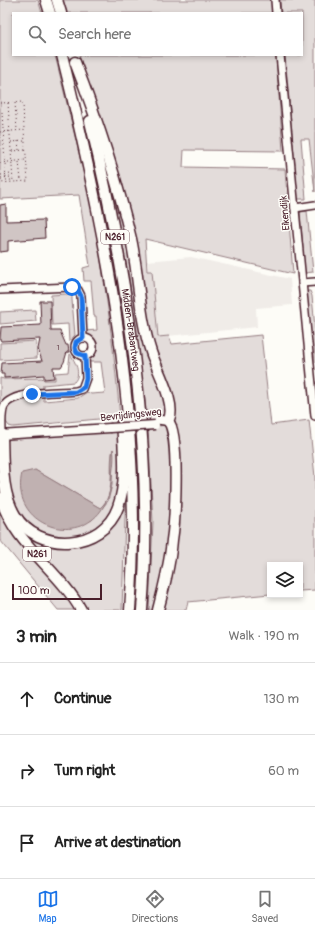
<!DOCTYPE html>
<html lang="en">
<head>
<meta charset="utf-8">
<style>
  :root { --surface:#fff; --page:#f2f2f2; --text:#222; --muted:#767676; --line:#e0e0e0; --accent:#1a73e8 }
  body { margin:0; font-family:Pangolin,sans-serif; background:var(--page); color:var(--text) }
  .controls { position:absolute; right:12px; bottom:12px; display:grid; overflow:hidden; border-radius:0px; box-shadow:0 2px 6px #0003 }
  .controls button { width:36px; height:36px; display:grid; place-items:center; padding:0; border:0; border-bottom:1px solid var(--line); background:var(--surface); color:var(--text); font:20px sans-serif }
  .scale { position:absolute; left:12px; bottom:10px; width:90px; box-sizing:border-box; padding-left:4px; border:2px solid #4a1f2b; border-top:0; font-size:11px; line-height:14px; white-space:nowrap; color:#4a1f2b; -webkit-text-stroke:3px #fdfcf7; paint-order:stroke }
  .stop { position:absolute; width:12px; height:12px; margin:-9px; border:3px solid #1a73e8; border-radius:50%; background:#fff }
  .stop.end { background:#1a73e8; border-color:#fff; box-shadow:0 1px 4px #0008 }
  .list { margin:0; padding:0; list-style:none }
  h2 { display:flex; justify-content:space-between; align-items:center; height:52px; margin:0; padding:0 16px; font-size:17px }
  h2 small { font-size:13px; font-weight:400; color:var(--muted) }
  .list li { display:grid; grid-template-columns:26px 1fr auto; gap:12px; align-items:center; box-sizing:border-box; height:72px; padding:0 16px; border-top:1px solid var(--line) }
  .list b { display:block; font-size:15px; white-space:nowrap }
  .list em { font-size:13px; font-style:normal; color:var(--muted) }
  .icon { flex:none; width:22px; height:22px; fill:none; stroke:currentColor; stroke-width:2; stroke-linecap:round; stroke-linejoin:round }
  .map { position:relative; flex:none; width:315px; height:610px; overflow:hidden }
  .search { position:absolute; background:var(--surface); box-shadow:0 2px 6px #0003; left:12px; right:12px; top:12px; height:44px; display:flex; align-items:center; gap:10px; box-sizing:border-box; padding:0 14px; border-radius:0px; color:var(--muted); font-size:15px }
  .sheet { height:268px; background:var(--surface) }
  nav { display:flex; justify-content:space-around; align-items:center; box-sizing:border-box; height:56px; border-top:1px solid var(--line); background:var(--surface); font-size:11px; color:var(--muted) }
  nav a { display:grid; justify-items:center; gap:2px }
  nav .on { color:var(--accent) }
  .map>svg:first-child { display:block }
</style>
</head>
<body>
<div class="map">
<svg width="315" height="610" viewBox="0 0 315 610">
  <rect width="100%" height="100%" fill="#fdfcf7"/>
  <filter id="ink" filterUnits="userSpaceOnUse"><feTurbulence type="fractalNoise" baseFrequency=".025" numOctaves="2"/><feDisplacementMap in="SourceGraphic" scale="8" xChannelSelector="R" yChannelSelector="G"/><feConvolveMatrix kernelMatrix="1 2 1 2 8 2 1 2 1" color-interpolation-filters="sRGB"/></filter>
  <g filter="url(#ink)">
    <polygon fill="#f0ece8" points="191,257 290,279 292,305 256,308 257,327 158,337 152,271 148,271 147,261"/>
    <g fill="#e3dcda" stroke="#967e82" fill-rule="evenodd">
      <path d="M0,0H38L42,13H13V55H54L56,59C71,121 88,185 99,248C108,304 115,361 120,417L13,427L9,426L4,419C7,396 25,398 44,396V401L78,398L87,392L91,394L105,393L101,362H88C93,354 100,347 91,338C88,335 86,336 85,331L97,330L96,316H94L91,281H84L83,268L90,266L79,195L0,199Z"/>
      <polygon points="63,0 272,0 273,13 67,13"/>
      <polygon points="280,0 315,0 315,192 309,139 301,139 306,199 298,199 285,55 302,55 302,13 281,13"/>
      <polygon points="79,55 276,55 283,151 184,150 183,167 285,169 293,274 145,239 147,271 152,271 158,337 169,336 172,344 261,335 271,425 309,420 315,477 315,590 300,591 300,565 270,565 270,594 188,602 186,610 160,610 172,556 174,424 173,410 158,364 109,154"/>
      <polygon points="107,165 168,406 164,416 147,417 129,277"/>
      <polygon points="307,211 313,272 305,273 300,212"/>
      <polygon points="307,291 310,291 312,296 315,328 315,363 313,363"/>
      <polygon points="66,294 72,296 72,300 75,335 69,342 68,324 52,325 51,295"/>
      <polygon points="35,310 36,321 0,324 0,312"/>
      <polygon points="36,341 37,358 0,360 0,343"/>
      <path d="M70,354C75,361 82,374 74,382L43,385V391C28,392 9,391 0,406V378L4,379L42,378L44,380H55V373L68,372Z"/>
      <polygon points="167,425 170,430 172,524 156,610 149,610 153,522 148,427"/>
      <path d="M121,431V489L107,521L79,539L47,537L23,521L11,499L5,446L9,439L18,436ZM113,449L112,485L108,501L91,521L35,470L100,508C117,494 108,467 113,449Z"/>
      <polygon points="126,488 122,610 84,610 21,534 7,503 45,542 101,534"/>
      <polygon points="0,505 78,610 58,610 0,540"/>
    </g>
    <path fill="#c0b1b1" stroke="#91777b" d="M113,449C115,457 113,467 112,476C107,557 7,535 22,473L35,470L100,508C117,495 109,467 113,449Z"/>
    <g fill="#d0c5c4" stroke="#4a1f2b">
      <polygon points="6,204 6,221 44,220 45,238 8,241 8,251 0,252 0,205"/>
      <polygon points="40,301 50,301 51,331 60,331 66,345 68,345 69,352 67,352 64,362 61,367 53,367 54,378 44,379 44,375 4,378 4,374 1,374 2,363 42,361 38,349 40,339 1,341 0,339 1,327 41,325"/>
    </g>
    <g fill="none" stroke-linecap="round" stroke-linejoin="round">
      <defs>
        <g id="minor">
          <polyline points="275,0 276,13"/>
          <polyline points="280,55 315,416"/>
          <polyline points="295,208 315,205"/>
          <polyline points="302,283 315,282"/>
          <polyline points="0,290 72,287 78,290 81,296 83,338"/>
          <circle cx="84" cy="347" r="9"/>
          <path d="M2,435C2,427 1,417 3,409C7,390 60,393 76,391L82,389L86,378L85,356"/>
        </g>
        <g id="major">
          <polyline points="154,419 168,421"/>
          <polyline points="0,435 110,428"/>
        </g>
        <g id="highway">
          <polyline points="46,0 50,13"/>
          <polyline points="57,0 61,13"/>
          <path d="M62,55C107,236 144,423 130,610"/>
          <path d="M75,62C97,119 117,179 131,239C139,276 139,316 151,352C156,368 178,406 168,421C180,433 175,521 172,540C170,564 164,587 158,610"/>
          <path id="s1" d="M90,121C128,277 155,449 142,610"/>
          <path d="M2,435C3,461 1,492 15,515C38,554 103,550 118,507C128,479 123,447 122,419"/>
          <path d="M1,498C13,543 59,570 81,610"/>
        </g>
      </defs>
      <use href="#minor" stroke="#4a1f2b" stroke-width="10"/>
      <use href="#major" stroke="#4a1f2b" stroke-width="11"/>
      <use href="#highway" stroke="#4a1f2b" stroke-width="13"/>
      <g stroke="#4a1f2b" stroke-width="1" stroke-dasharray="1 3" stroke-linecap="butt">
        <polyline points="0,103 23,102 24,130"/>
        <polyline points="8,103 13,182"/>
        <polyline points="15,103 17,130"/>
        <polyline points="2,112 6,180 11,180"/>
        <polyline points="0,132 24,130 28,181 0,183"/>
        <polyline points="18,141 19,150"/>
        <polyline points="11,142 24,141"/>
        <polyline points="12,151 25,150"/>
        <polyline points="19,162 21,180"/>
        <polyline points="0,163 25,160"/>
        <polyline points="1,175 11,174"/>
        <polyline points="1,178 11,177"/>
        <polyline points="1,180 5,180"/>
      </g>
      <use href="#minor" stroke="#fdfcf7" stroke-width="7"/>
      <use href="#major" stroke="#fdfcf7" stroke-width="8"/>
      <use href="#highway" stroke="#fdfcf7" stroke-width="10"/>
      <defs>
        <polyline id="major-bridge" points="110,428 155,425"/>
      </defs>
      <use href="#major-bridge" stroke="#4a1f2b" stroke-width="11" stroke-linecap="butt"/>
      <use href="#major-bridge" stroke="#fdfcf7" stroke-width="8"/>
    </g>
  </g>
  <g fill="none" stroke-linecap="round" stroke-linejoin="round" filter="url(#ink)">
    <polyline stroke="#1a73e8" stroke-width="5" points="32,394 76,392 84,387 86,378 85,356 77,353 75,348 76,342 83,338 81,296 78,290 72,287"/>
  </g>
  <g text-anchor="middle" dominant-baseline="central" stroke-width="3" stroke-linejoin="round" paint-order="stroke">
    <g font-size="8" fill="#6c4851">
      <text x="58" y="347">1</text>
    </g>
    <g fill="#fdfcf7" stroke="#806168" stroke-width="1">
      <rect x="101" y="230" width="28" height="14" rx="3"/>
      <rect x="23" y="547" width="28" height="14" rx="3"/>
    </g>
    <g font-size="9" font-weight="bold" fill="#4a1f2b">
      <text x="115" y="237">N261</text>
      <text x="37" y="554">N261</text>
    </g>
    <g font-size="10" fill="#4a1f2b" stroke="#fdfcf7">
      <text transform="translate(285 213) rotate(-95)">Eikendijk</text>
      <text stroke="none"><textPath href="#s1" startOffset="213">Midden-Brabantweg</textPath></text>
      <text transform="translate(131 415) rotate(-6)">Bevrijdingsweg</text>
    </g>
  </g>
</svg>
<div class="controls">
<button><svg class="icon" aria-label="layers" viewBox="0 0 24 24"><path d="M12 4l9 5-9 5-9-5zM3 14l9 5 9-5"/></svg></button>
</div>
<div class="scale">100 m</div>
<div class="stop" style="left:72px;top:287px"></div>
<div class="stop end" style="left:32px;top:394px"></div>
<div class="search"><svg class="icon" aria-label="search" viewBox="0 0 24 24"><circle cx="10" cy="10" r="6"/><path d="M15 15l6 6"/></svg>Search here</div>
</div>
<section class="sheet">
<h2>3 min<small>Walk · 190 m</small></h2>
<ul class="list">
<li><svg class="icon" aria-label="ahead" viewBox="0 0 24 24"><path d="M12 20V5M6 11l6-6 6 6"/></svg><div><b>Continue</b></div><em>130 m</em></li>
<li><svg class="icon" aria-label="right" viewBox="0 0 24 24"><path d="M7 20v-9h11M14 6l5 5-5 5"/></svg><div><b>Turn right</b></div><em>60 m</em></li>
<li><svg class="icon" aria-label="arrive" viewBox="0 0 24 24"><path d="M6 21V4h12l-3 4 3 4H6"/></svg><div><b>Arrive at destination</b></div></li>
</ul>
</section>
<nav>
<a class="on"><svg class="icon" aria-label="map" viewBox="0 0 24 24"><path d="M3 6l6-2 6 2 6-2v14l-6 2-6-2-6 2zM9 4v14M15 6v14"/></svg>Map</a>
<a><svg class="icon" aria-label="directions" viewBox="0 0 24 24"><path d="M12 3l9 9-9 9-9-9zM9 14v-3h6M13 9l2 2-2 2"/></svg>Directions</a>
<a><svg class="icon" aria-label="saved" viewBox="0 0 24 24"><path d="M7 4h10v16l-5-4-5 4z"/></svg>Saved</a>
</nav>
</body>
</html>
